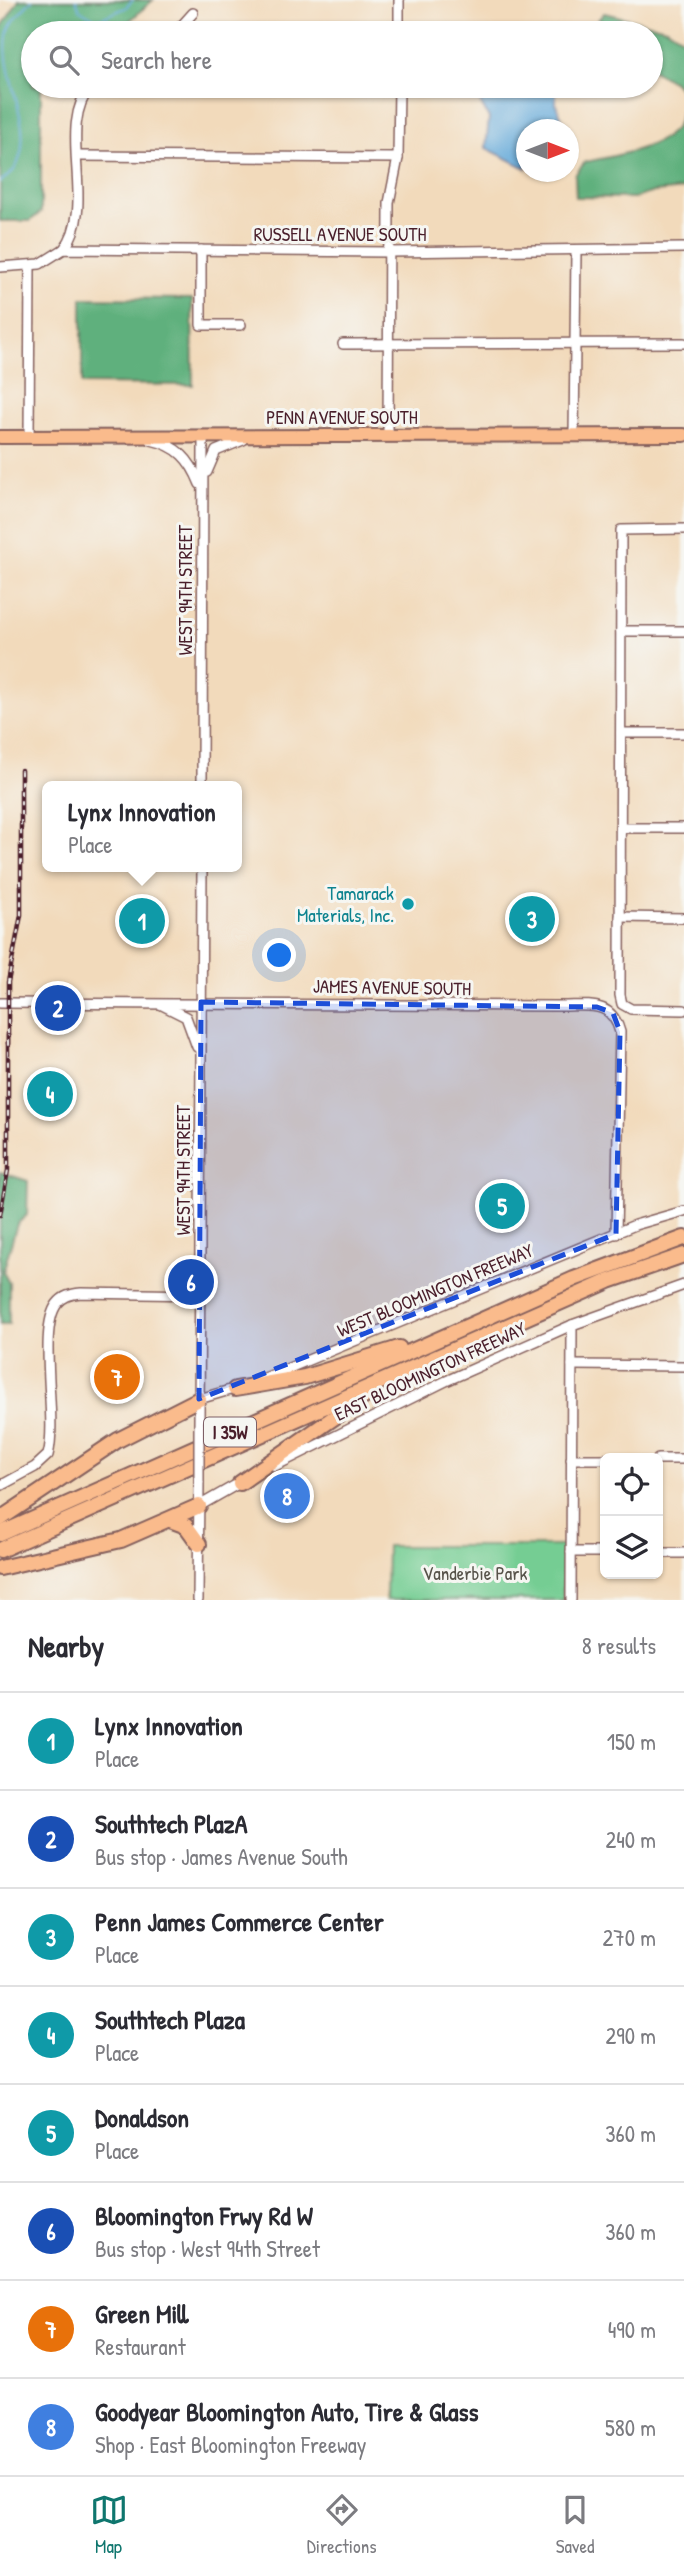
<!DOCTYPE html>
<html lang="en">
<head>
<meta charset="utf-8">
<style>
  :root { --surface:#fff; --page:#f7f7f7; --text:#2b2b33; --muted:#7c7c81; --line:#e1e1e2; --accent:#0f766e }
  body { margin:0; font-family:"Patrick Hand",sans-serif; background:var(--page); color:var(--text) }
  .controls { position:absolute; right:21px; bottom:21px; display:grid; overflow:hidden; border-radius:10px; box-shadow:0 2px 5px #0004 }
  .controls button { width:63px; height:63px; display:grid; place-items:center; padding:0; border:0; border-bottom:2px solid var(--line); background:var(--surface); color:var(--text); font:35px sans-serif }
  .compass { position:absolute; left:516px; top:119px; width:63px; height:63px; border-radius:50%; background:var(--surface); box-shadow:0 2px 5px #0004; rotate:90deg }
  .you { position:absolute; left:280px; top:956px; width:24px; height:24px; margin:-18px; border:5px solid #fff; border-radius:50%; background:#1a73e8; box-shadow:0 0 0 10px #1a73e833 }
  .badge { display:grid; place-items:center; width:46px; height:46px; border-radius:50%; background:var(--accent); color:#fff; font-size:23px; font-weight:700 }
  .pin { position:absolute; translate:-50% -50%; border:4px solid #fff; box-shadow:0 2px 7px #0006 }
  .popup { position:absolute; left:42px; top:781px; width:200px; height:91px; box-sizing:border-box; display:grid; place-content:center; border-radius:10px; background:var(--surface); filter:drop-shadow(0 2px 5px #0005); font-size:23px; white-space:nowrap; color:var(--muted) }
  .popup b { font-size:26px; color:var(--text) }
  .popup::after { content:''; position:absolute; left:50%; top:100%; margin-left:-14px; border:14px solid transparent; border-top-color:var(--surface) }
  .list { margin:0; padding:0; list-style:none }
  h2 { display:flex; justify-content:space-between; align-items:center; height:91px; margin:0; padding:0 28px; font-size:30px }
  h2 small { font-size:23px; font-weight:400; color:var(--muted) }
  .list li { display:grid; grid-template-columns:46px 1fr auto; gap:21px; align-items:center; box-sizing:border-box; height:98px; padding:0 28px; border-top:2px solid var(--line) }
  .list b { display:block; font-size:26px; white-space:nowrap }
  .list p { margin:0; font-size:23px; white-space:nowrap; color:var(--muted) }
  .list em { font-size:23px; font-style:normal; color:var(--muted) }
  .icon { flex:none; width:38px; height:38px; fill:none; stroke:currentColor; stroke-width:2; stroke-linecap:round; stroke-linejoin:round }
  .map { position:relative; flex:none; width:684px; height:1600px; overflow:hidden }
  .search { position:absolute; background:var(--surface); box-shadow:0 2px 5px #0004; left:21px; right:21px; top:21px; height:77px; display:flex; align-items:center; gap:18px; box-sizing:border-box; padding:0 24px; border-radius:38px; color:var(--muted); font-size:26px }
  .sheet { height:875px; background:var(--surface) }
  nav { display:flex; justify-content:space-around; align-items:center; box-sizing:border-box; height:98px; border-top:2px solid var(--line); background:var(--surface); font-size:19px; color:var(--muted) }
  nav a { display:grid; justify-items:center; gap:4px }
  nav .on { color:var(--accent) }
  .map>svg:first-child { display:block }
</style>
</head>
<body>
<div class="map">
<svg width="684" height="1600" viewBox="0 0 684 1600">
  <rect width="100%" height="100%" fill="#f6f6f2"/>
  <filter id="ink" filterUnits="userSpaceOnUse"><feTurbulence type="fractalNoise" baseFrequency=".0143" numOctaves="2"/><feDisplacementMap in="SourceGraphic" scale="14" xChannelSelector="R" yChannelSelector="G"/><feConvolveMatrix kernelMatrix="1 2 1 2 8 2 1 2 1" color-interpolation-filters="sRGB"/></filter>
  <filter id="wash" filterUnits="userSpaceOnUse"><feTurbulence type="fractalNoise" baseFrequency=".00686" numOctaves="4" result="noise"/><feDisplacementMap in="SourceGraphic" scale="28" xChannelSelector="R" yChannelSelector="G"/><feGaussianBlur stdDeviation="1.57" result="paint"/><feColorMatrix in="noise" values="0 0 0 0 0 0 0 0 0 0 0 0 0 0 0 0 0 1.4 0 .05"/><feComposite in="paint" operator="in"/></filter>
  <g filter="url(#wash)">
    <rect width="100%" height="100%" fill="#f2dabb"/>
    <polygon fill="#74cd93" stroke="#5f765f" stroke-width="2" points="387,1546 563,1546 563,1600 386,1600"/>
    <g fill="#5fb07d" stroke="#546854" stroke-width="2">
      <polygon points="19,0 153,0 127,23 97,33 33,33 33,86 41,86 41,212 30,221 0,221 1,28"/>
      <polygon points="604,13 666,28 684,39 684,94 674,82 651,69 651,33 597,33 597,21"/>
      <path d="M684,101V189L654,192L634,198L576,197L575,175L585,162C609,157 660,149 676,127C680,121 682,109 684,101Z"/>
      <polygon points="82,298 192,299 193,385 82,384"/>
      <polygon points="0,1172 28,1181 27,1215 17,1224 3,1272 9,1283 9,1324 0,1324"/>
    </g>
    <polygon fill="#63a9d9" stroke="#566482" stroke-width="2" points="475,86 556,86 556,104 566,129 526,130 526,168 486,148 489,118 475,93"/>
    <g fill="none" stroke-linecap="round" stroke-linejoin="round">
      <g stroke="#63a9d9" stroke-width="2">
        <polyline points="76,0 80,10 97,20 125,8 133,0"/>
        <path d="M0,182C5,178 13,173 16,167C37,125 0,79 7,35C11,20 22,11 32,0"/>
      </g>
    </g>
  </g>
  <g filter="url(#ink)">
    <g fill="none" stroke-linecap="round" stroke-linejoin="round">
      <defs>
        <g id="minor">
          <polyline points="175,33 193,13"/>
          <polyline points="399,33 399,0"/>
          <polyline points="77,156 398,158"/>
          <path d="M64,249C98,205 55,127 91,86"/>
          <polyline points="201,250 201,325 241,325"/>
          <polyline points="0,267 40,264 64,249 389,252 684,248"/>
          <polyline points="343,344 684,343"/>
          <polyline points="388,436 389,203 398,158 399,86"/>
          <polyline points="574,436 576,251"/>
          <polyline points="29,437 30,267"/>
          <path d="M151,440C178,446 190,459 200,484"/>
          <polyline points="207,472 216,451 243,440"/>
          <polyline points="684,529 621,530 620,995 622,1004 631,1009 684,1010"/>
          <polyline points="621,631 684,631"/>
          <polyline points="621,733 684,733"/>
          <polyline points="202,786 203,437"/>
          <polyline points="620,828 684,828"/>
          <polyline points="620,917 684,918"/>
          <path d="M0,1003L557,1006C586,1007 611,998 620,1032L616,1234"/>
          <polyline points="162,1005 186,1017 197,1047"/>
          <polyline points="572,1365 684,1366"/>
          <polyline points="260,1380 635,1225 684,1211"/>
          <polyline points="199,1399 237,1388"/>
          <polyline points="199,1426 202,867"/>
          <polyline points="571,1459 605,1459"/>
          <polyline points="658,1459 684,1459"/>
          <polyline points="275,1466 446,1381 572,1325 684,1285"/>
          <path d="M0,1486L35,1467L48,1455C58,1419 37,1330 57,1304C63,1296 71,1294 81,1293L200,1295"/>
          <polyline points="199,1506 243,1481"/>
          <polyline points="571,1552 605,1552"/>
          <polyline points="658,1553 684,1553"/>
          <polyline points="198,1600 199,1482"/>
          <polyline points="571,1600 572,1325"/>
        </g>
        <polyline id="major" points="0,437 684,435"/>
        <g id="highway">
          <polyline points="235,1389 305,1377 399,1348"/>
          <polyline points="240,1483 368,1394"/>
          <polyline points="0,1519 118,1440 199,1399"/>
          <polyline points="170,1520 186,1526 199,1544"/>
          <polyline points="0,1534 574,1279 684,1238"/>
          <polyline points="0,1550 609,1281 684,1255"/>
          <polyline points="0,1568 121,1540 199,1506"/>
        </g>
      </defs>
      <use href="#minor" stroke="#85605d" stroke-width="12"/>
      <use href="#major" stroke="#85605d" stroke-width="16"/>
      <use href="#highway" stroke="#85605d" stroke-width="18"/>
      <use href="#minor" stroke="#fff" stroke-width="9"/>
      <use href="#major" stroke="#fabb8c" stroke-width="12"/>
      <use href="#highway" stroke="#fabb8c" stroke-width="14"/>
      <defs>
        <g id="rail">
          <polyline points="8,1044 8,982 21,915 21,770"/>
          <polyline points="0,1215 8,1170 8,1035"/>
        </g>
      </defs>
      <use href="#rail" stroke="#4a1f2b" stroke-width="4.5"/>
      <use href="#rail" stroke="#f6f6f2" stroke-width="2" stroke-dasharray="5" stroke-linecap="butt"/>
      <defs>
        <polyline id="minor-bridge" points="199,1482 199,1426"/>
      </defs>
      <use href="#minor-bridge" stroke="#85605d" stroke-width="12" stroke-linecap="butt"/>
      <use href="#minor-bridge" stroke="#fff" stroke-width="9"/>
    </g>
  </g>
  <path fill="#1d4ed8" fill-opacity="0.2" stroke="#1d4ed8" stroke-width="5" stroke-dasharray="14 9" stroke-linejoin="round" d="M201,1002L597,1007L613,1013L620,1032L616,1234L199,1399Z"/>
  <circle fill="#0f9aa8" stroke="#f6f6f2" stroke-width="2.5" cx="408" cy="904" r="7"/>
  <g text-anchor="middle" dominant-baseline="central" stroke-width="6" stroke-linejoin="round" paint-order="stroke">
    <rect fill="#f6f6f2" stroke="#7e6067" stroke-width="2" x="204" y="1417.5" width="52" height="29" rx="5"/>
    <g font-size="18" font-weight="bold" fill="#4a1f2b">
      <text x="230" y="1432">I 35W</text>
    </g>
    <g font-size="19" fill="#4a1f2b" stroke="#f6f6f2">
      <text x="340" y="234">RUSSELL AVENUE SOUTH</text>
      <text x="342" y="417">PENN AVENUE SOUTH</text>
      <text transform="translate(185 590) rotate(-90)">WEST 94TH STREET</text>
      <text transform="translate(392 987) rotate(1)">JAMES AVENUE SOUTH</text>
      <text transform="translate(183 1170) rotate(-90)">WEST 94TH STREET</text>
      <text transform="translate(435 1290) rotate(-23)">WEST BLOOMINGTON FREEWAY</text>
      <text transform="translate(430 1371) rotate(-25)">EAST BLOOMINGTON FREEWAY</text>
    </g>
    <g font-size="19" fill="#0d838f" stroke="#f6f6f2" text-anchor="end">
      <text x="394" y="893">Tamarack<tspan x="394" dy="22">Materials, Inc.</tspan></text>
    </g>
    <g font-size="19" fill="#57534a" stroke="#f6f6f2">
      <text x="475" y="1573">Vanderbie Park</text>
    </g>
  </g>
</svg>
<div class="controls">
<button><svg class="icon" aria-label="locate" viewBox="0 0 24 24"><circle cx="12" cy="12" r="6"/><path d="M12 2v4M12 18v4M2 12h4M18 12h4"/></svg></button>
<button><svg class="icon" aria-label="layers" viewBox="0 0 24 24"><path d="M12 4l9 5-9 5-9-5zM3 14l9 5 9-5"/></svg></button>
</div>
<svg class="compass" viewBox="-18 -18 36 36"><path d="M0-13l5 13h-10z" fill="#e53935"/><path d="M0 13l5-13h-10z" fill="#7c7c81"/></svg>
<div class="you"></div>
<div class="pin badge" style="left:142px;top:921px;background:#0f9aa8">1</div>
<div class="popup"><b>Lynx Innovation</b>Place</div>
<div class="pin badge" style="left:58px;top:1008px;background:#1a4fb4">2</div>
<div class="pin badge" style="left:532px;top:919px;background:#0f9aa8">3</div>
<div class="pin badge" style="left:50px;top:1094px;background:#0f9aa8">4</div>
<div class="pin badge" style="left:502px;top:1206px;background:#0f9aa8">5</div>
<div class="pin badge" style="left:191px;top:1282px;background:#1a4fb4">6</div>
<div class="pin badge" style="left:117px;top:1377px;background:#e8710a">7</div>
<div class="pin badge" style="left:287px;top:1496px;background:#3f7fe0">8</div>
<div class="search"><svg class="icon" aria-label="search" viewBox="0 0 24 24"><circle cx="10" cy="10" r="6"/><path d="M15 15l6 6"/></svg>Search here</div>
</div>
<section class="sheet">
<h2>Nearby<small>8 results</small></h2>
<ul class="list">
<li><span class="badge" style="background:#0f9aa8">1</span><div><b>Lynx Innovation</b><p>Place</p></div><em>150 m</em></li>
<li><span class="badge" style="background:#1a4fb4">2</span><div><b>Southtech PlazA</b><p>Bus stop · James Avenue South</p></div><em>240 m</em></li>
<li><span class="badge" style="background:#0f9aa8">3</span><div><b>Penn James Commerce Center</b><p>Place</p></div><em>270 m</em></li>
<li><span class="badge" style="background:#0f9aa8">4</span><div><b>Southtech Plaza</b><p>Place</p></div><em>290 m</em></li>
<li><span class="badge" style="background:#0f9aa8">5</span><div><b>Donaldson</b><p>Place</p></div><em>360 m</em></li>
<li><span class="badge" style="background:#1a4fb4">6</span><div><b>Bloomington Frwy Rd W</b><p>Bus stop · West 94th Street</p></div><em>360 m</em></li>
<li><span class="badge" style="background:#e8710a">7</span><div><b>Green Mill</b><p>Restaurant</p></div><em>490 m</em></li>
<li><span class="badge" style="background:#3f7fe0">8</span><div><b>Goodyear Bloomington Auto, Tire &amp; Glass</b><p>Shop · East Bloomington Freeway</p></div><em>580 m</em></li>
</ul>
</section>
<nav>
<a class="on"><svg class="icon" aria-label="map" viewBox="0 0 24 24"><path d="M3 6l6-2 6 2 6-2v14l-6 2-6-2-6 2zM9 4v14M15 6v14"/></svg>Map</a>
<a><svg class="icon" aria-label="directions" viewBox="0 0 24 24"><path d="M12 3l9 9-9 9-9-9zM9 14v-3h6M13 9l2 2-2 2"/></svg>Directions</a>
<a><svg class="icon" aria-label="saved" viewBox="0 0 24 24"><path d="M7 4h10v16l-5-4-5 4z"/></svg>Saved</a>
</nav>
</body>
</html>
